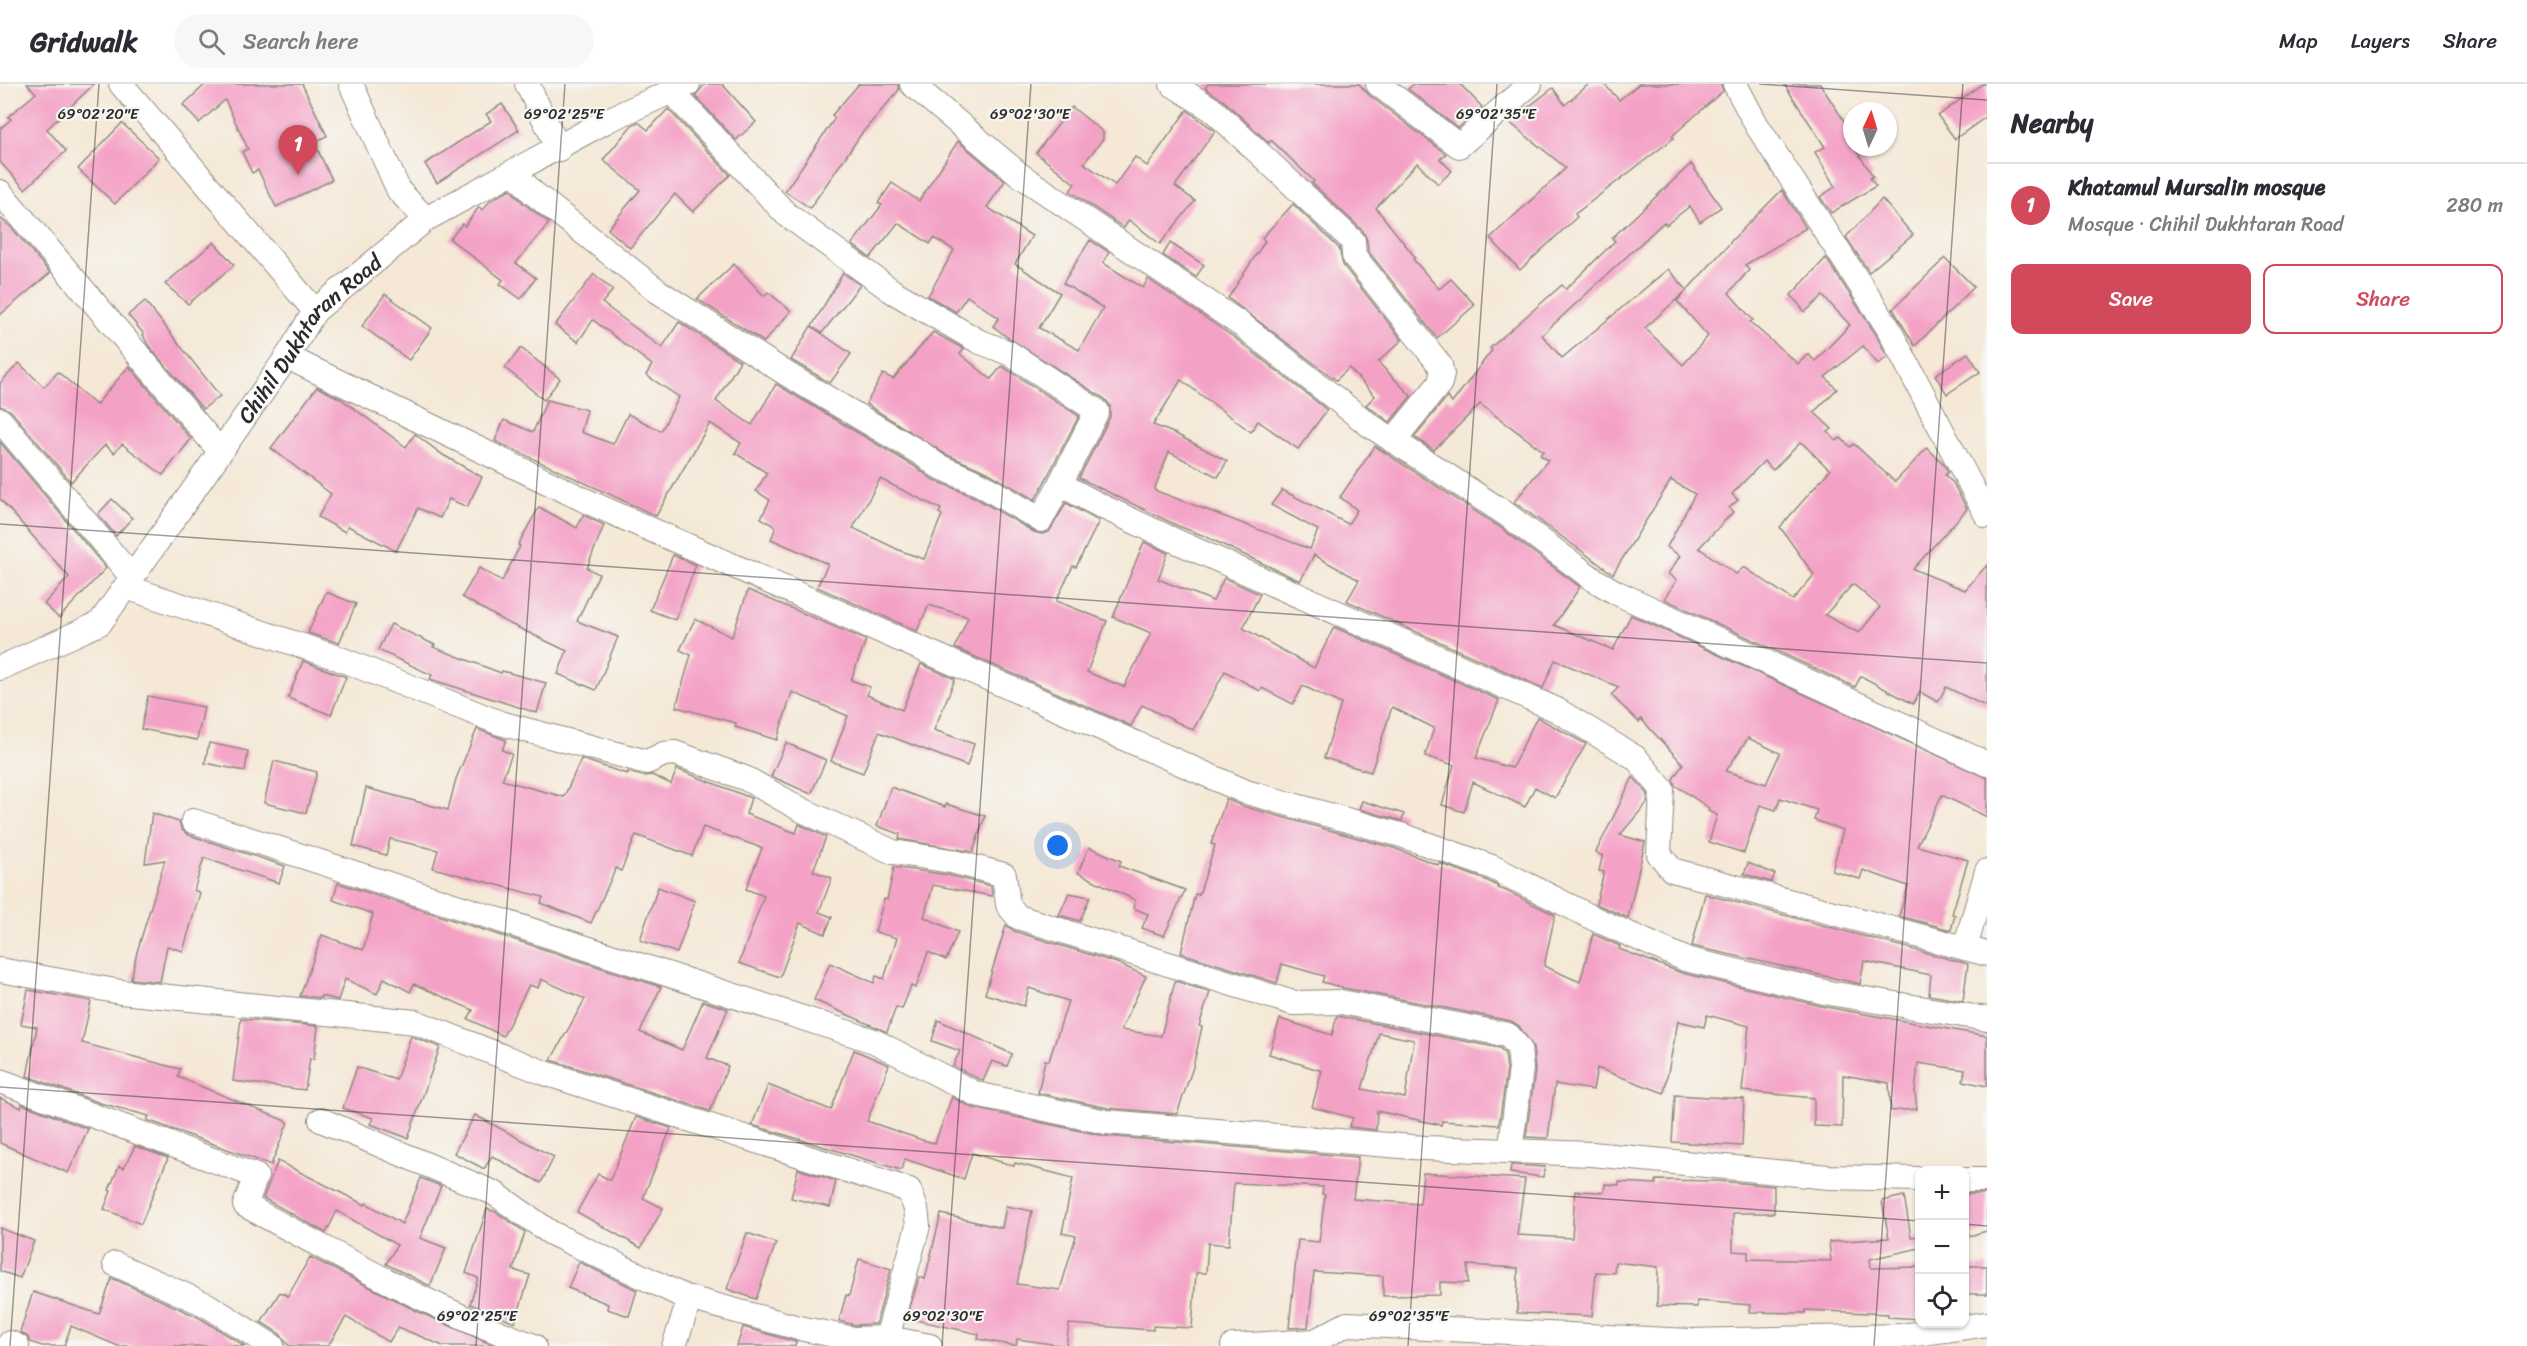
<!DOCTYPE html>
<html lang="en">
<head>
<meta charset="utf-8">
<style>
  :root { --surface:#fff; --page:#f7f7f7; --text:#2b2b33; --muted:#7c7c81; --line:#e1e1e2; --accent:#d1495b }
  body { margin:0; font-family:Sriracha,sans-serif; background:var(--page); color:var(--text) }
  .controls { position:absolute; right:18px; bottom:18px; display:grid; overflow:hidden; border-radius:12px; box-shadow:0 2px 4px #0004 }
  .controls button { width:54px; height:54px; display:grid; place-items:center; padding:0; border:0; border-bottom:2px solid var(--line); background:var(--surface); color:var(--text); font:30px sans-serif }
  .compass { position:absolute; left:1843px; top:18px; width:54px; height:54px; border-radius:50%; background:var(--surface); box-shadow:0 2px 4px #0004; rotate:4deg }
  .you { position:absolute; left:1058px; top:762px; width:21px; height:21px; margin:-15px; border:4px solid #fff; border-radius:50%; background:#1a73e8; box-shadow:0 0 0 9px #1a73e833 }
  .badge { display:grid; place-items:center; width:39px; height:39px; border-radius:50%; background:var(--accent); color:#fff; font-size:20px; font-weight:700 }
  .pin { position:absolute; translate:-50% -50px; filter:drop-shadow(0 2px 3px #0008) }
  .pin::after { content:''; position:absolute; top:32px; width:21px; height:18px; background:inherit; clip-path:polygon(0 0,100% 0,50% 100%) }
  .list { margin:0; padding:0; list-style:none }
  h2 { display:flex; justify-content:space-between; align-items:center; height:78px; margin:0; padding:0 24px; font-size:26px }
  h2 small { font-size:20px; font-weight:400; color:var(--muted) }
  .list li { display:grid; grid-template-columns:39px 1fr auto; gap:18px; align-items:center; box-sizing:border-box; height:84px; padding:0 24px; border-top:2px solid var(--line) }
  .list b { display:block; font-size:22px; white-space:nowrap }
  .list p { margin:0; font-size:20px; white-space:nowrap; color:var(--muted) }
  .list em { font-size:20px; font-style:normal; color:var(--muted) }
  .actions { display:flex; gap:12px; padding:18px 24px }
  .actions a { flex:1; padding:14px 0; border:2px solid var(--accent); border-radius:12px; text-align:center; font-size:21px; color:var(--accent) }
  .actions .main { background:var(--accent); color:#fff }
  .icon { flex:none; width:33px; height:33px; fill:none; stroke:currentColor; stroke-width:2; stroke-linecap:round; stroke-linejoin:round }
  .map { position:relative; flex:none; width:1987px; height:1262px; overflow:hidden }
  header { display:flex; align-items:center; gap:36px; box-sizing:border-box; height:84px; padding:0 30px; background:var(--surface); border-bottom:2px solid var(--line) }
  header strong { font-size:28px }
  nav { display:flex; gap:33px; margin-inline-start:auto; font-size:21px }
  .search { width:420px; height:54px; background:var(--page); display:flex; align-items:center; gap:15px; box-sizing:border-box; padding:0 21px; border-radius:33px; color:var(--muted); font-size:22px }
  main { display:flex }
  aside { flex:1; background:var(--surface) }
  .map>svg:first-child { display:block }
</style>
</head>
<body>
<header>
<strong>Gridwalk</strong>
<div class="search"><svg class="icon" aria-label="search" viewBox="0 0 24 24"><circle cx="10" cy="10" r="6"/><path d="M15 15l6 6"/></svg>Search here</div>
<nav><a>Map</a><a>Layers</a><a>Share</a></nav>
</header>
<main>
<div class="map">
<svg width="1987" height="1262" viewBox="0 0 1987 1262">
  <rect width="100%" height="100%" fill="#f6f6f2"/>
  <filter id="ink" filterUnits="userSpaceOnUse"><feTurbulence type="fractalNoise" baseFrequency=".0167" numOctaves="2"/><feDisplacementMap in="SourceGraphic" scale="12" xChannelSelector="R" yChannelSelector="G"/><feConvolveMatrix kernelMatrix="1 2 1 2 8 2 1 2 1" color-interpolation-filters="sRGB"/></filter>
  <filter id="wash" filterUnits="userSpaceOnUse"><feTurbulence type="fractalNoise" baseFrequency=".008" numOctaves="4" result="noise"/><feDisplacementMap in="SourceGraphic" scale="24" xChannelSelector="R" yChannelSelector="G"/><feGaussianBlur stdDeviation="1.35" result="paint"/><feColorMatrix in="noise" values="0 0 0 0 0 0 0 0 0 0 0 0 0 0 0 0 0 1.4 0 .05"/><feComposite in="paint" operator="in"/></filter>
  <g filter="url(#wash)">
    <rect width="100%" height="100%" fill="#f5e8d6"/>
    <g id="blocks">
      <g fill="#f4a1c6" fill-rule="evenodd">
        <polygon points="27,0 94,0 47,45 66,67 25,105 0,78 0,45 11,35 8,33 36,9"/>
        <polygon points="206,0 302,0 327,52 314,58 332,96 276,123 258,86 252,89 242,68 248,65 225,16 199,39 183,21"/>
        <polygon points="705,0 722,0 756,38 736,56 695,12"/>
        <polygon points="859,0 898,0 899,6 862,49 810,124 785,107 835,34 832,31"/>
        <polygon points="1208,0 1359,0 1369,11 1446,70 1440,75 1452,87 1438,100 1417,79 1376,124 1415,173 1413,175 1439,205 1451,195 1475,221 1437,254 1368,167 1367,156 1363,147 1312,99 1314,97 1271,56 1269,59 1223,16 1205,4"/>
        <polygon points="1414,0 1460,0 1482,23 1458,44 1408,5"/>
        <polygon points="1589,0 1604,0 1619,16 1639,0 1721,0 1723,7 1672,52 1674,54 1575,130 1577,133 1520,186 1490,154 1566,84 1509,38 1553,4 1565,21"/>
        <polygon points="1784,0 1820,0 1848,43 1844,45 1852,63 1854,63 1873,92 1870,94 1876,102 1831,129 1820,113 1835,103 1815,68 1825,63"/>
        <polygon points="1982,0 1987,0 1987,32 1955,55 1938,32"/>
        <polygon points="502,20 519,46 437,99 425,80 491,37 486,30"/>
        <polygon points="1072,23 1103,48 1103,55 1084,79 1115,101 1135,73 1147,82 1187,26 1215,47 1175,102 1195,117 1160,160 1129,136 1124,144 1070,107 1075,100 1036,69"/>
        <polygon points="668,25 730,91 693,128 675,110 630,164 608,145 640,106 603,76 632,41 638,38 648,46"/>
        <polygon points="122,39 159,74 115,120 78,85"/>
        <path d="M958,57L1005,97L987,123L1032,152L1015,180L1060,209L1039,244L1079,266L1103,224L1063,199L1090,156L1109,168L1103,179L1143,204L1148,195L1235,254L1327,326L1298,365L1258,337L1251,348L1181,296L1153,341L1176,350L1227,377L1218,393L1169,368L1154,406L1310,465L1318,446L1271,421L1282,406L1348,440L1357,426L1340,413L1375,362L1498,442L1580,503L1554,541L1613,566L1631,531L1987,694V733L1942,711L1917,762L1968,776L1952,830L1955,831L1951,846L1899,832L1908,802L1863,786L1860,795L1832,787L1843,746L1814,736L1817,726L1780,714L1776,726L1760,721L1744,769L1709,758L1717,731L1708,727L1709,724L1675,701L1673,695L1683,680L1641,635L1639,638L1611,611L1619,603L1555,576L1543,604L1347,517L1359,496L1314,471L1300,497L1202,451L1178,442L1079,394L1110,333V321L1105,315L1007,253L993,242L999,234L967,212L956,228L928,212L954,166L934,154L930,160L898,139L870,174L852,160L882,121L878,119L892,99L919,117ZM1748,654L1780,669L1766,700L1726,687Z"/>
        <path d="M1691,80L1721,123L1700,138L1690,122L1666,141L1664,138L1542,251L1562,274L1668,185L1687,206L1645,244L1683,281L1708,252L1677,217L1731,158V157L1782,106L1806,144L1745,181L1749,186L1729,209L1753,236L1750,238L1798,280L1808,270L1815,277L1850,241L1823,212L1805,228L1791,211L1826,174L1875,249L1887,273L1878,280L1863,262L1825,293L1837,305L1814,328L1832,345L1828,348L1836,357L1841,354L1850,363L1854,360L1895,398L1927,364L1943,379L1948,388L1945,391L1953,399L1967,425L1913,485L1965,506L1987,481V623L1946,603L1938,618L1920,608L1913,620L1861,592L1855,603L1664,515L1677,496L1668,490L1680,472L1667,463L1695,410L1671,396L1613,490L1514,418L1548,376L1540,371L1543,367L1480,320L1434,366L1414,353L1447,313L1452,319L1492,266L1490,264L1562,201L1566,205L1615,157L1612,154ZM1801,358L1830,386L1780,443L1814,491L1793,516L1744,483L1736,490L1699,464L1733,428L1729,424L1738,416L1732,410L1764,377L1773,386ZM1853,500L1880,523L1859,549L1825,531Z"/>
        <polygon points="510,105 523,119 549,139 516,179 536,194 521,215 500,200 503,196 450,155 462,140 465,142 479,123 482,126 491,116"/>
        <polygon points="1882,115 1913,151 1869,188 1846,153"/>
        <polygon points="1293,120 1339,164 1343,181 1402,256 1378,278 1411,312 1390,338 1366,321 1375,312 1349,284 1336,296 1228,214 1265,157 1262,154"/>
        <polygon points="0,134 11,143 50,189 0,231"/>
        <polygon points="214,158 234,181 188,220 165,200"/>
        <polygon points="1170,159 1204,181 1196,193 1163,171"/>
        <polygon points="1945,174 1974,203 1915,262 1893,225"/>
        <polygon points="734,180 764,212 768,208 791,227 764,258 697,215"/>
        <polygon points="843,189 860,201 822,249 812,242"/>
        <path d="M594,190L613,206L602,219L662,264L679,238L740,277L716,317L752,341L776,300L914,382L932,395L974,413L1034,448L1042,450L1049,448L1066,419L1099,437L1076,483L1073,482L1056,517L1107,537L1087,588L1124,603L1151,549L1113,533L1144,458L1168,469L1158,495L1213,517L1224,494L1260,510L1243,544L1314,584L1334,543L1499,616L1476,674L1512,684L1537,633L1586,660L1555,714L1535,703L1525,723L1473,698L1464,728L1442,721L1454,681L1425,672L1434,644L1392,623L1371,688L1324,674L1341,620L1303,602L1293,620L1262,604L1260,607L1225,587L1193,646L1142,621L1131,642L955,564L968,533L929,521L917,547L817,503L828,480L771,455L776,443L761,434L770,416L756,407L767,389L735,369L741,359L710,339L656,432L495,357L504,336L533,348L547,316L587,326L581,348L613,360L628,330L661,347L679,313L646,291L652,281L593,236L578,258L555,241ZM880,395L941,425L939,429L942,431L924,475L901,467L853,444Z"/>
        <polygon points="385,210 432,244 409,276 362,242"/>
        <polygon points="145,217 220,312 203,325 148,261 143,251 144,250 128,231"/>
        <polygon points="811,242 851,270 830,299 791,276"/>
        <polygon points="933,248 964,265 960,270 991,295 1002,282 1079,332 1035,416 987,388 945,370 866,320 883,290 893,295"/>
        <polygon points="521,264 560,295 544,316 505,284"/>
        <polygon points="1968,269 1980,288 1947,310 1935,291"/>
        <polygon points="19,279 44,303 58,288 96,321 129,282 191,355 163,391 122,360 114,369 105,361 71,398 11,327 0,322 0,299"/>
        <polygon points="317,303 341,315 406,363 415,350 443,371 482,393 467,423 449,415 440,434 418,424 396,467 348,442 345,448 318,433 331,410 271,364"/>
        <polygon points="0,358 106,484 59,534 44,520 69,493 0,415"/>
        <polygon points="112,415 132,434 116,452 98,430"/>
        <polygon points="539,423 577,444 583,431 604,441 587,484 599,490 577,537 618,553 596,606 558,590 567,567 504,537 462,513 479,484 502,497 520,462 518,461"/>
        <polygon points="673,471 696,481 675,536 650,526"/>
        <polygon points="748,506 866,556 851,596 870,603 867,611 902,626 921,580 955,595 934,646 974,660 967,682 879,648 863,689 831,677 848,632 792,608 777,656 735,643 736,639 676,623 691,571 680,566 695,535 732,553"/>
        <polygon points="326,508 356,520 339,559 308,549"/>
        <polygon points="391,540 435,561 433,563 501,589 502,587 546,599 537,629 430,595 432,591 378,566"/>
        <polygon points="303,577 346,593 331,631 288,614"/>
        <polygon points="148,612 204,623 197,656 141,645"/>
        <polygon points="477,645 506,656 502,666 512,670 502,696 564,713 581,675 627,690 628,688 643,692 652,691 671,700 677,685 751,714 746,730 796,749 799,740 826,753 813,787 832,794 819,828 832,833 825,850 800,839 780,893 739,879 764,812 746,805 762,764 703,743 692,772 636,751 621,787 616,784 591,839 541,819 543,813 433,784 438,766 390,755 386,771 353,762 366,704 448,726 456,695"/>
        <polygon points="209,659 248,667 245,687 205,679"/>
        <polygon points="786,659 826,676 811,710 771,692"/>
        <polygon points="274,677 317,688 306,729 264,719"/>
        <polygon points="1633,693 1648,710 1647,719 1620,751 1645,758 1628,834 1596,820 1604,788 1599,787 1603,770 1602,772 1596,768"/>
        <polygon points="891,703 945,723 946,720 985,732 973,768 899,755 900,750 877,742"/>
        <polygon points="1226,715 1242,722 1394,764 1438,781 1439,779 1486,796 1498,802 1498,804 1507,807 1555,831 1544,882 1580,898 1593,850 1620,862 1619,865 1682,889 1826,923 1987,952 1987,1002 1963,997 1965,986 1918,979 1915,1008 1917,1025 1891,1027 1889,999 1843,991 1842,1043 1814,1042 1814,1014 1742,1007 1749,942 1707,931 1704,943 1678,937 1664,1009 1597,984 1593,1006 1555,1000 1548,1054 1526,1053 1535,987 1533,963 1519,942 1511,937 1344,904 1322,898 1324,892 1282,880 1277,899 1181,869 1195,810 1199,811 1215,761 1211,760"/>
        <polygon points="1362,717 1404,730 1402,737 1359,725"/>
        <polygon points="152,729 179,738 182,746 189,751 285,782 279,799 204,774 194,806 200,809 183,867 167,862 160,898 131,895 137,868 165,776 145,779"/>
        <polygon points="1089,763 1121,777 1119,782 1185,806 1164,852 1142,844 1148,830 1133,824 1135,816 1078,789"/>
        <polygon points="1748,779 1775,790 1771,798 1744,790"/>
        <polygon points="894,783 948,791 991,802 992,812 933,801 924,833 958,848 946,876 928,868 916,904 911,902 902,925 896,923 887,948 814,916 830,879 874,899 876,892 884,895 897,854 875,848 884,815 887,816"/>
        <polygon points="338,799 661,903 640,948 682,966 703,917 728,925 707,974 728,982 710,1027 551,976 585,915 541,895 538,904 529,901 503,952 468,935 473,926 414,900 410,908 384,894 377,910 345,895 338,916 321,912 321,914 300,912 322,851 363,866 373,830 333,816"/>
        <polygon points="658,803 695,817 677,869 640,856"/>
        <polygon points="1069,809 1090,813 1080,837 1059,831"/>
        <polygon points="1705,810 1968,880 1963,917 1929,911 1931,891 1864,877 1860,900 1692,862"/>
        <polygon points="1006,841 1014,847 1117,879 1146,892 1121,946 1161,952 1175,897 1210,908 1199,942 1202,943 1193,983 1177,1030 1108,1024 1038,1009 1045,976 1049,977 1068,917 1029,904 1024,922 985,910"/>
        <polygon points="28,906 91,917 82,959 180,985 178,993 288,1038 271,1081 147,1036 149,1032 100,1019 27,992 37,943 21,940"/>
        <path d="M1337,932L1500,964L1505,970L1507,985L1499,1041L1442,1037L1441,1041L1377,1027L1376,1046L1349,1043L1353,1034L1312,1023L1322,987L1269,970L1280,935L1332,951ZM1379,949L1414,956L1405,1014L1362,1005Z"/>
        <polygon points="241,935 318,942 314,975 310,974 305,1006 233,997"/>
        <polygon points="938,936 1012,970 1007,982 992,977 983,997 953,982 960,967 932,957"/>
        <polygon points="411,952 440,963 408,1054 370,1040 373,1034 343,1024 357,983 396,996"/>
        <polygon points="854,966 889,981 867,1037 922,1056 935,1059 952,1013 973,1024 1105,1052 1358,1073 1353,1115 1420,1120 1423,1089 1525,1095 1517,1151 1572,1154 1575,1107 1604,1108 1605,1100 1619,1101 1619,1098 1656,1100 1656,1096 1718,1097 1774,1102 1774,1129 1733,1129 1733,1167 1748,1168 1748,1175 1831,1177 1829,1158 1889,1154 1882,1117 1904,1112 1911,1153 1920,1152 1920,1164 1870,1175 1871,1184 1920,1183 1920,1235 1888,1233 1888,1230 1805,1226 1805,1229 1750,1228 1751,1221 1697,1217 1697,1223 1657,1222 1658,1183 1615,1178 1614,1189 1596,1188 1592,1232 1517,1229 1518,1184 1468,1181 1468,1199 1440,1198 1440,1211 1383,1212 1383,1192 1314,1188 1308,1243 1289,1244 1298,1156 1319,1158 1325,1111 1322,1110 1323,1103 1234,1099 1229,1161 1208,1159 1206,1189 1196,1189 1192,1244 1153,1242 1153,1246 1069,1240 1066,1262 1017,1255 1016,1262 978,1255 979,1250 907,1234 919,1193 925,1195 941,1130 1002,1144 1006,1122 1032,1127 1017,1200 1060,1206 1076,1152 1062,1149 1073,1094 1015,1079 1014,1082 972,1069 964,1095 905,1075 901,1086 752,1041 768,1001 831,1026"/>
        <polygon points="1675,1011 1744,1015 1742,1062 1672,1058"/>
        <polygon points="0,1014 21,1024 22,1020 88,1045 68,1089 0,1059"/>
        <polygon points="475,1031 554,1073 541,1099 492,1072 484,1085 454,1069"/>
        <polygon points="636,1033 671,1044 643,1114 663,1124 641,1164 577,1128 598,1090 610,1096"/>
        <polygon points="135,1062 168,1074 141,1140 104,1125 111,1107 109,1106 119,1082 124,1084"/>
        <polygon points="278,1077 365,1121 366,1119 402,1140 421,1094 441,1102 420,1154 446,1164 430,1202 386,1180 397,1161 337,1127 326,1149 263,1114"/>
        <polygon points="1511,1081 1545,1083 1543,1093 1510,1089"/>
        <polygon points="798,1085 836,1097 830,1123 791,1114"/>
        <polygon points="1965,1110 1987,1110 1987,1147 1969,1152 1965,1128"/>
        <polygon points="487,1125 496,1128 525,1148 513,1186 530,1191 515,1239 470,1220 478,1194 466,1189"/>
        <polygon points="0,1144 34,1157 20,1194 0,1187"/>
        <polygon points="747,1149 776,1159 756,1215 727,1205"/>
        <polygon points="310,1173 417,1227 495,1262 443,1262 398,1243 389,1258 346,1233 328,1262 289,1262 280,1250 261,1238 280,1208 288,1212"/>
        <polygon points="859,1175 891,1185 876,1240 855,1241 839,1237 846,1211 849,1212"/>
        <polygon points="579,1178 637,1206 629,1232 607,1225 608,1220 568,1204"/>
        <rect x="1965" y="1182" width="22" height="28"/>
        <polygon points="112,1194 200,1234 245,1262 118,1262 71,1242 64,1262 42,1262 30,1258 28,1253 20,1248 33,1208 99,1230"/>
        <polygon points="743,1243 796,1258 795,1262 737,1262"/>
      </g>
    </g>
  </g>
  <g filter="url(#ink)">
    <use href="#blocks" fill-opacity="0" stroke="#908a80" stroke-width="1.5"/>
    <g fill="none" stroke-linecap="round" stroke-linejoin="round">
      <defs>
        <g id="minor">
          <polyline points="121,0 315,227"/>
          <polyline points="351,0 399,107 426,135"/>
          <polyline points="527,0 559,65"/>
          <polyline points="912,0 1020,91 1243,242 1368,340 1506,430 1593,495 1617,509 1987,680"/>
          <polyline points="1172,0 1213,26 1353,157 1354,172 1440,281 1442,290 1440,299 1393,357"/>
          <polyline points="1378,0 1459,62 1530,0"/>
          <polyline points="1735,0 1756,40 1887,242 1987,432"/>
          <polyline points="672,8 786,130 892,207 978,257 1009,269 1097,327 1061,398"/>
          <polyline points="514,88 532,108 659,208 790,292 922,370 938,382 980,400 1041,436 1061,398 1071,406 1101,422 1178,458 1557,626 1636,674 1662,705 1659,770 1672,786 1987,870"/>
          <polyline points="0,108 220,367"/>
          <polyline points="287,273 593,420 1246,708 1401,751 1492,783 1595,835 1685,875 1829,909 1987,935"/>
          <polyline points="0,336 132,493"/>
          <polyline points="126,503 338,574 500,639 647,678 664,670 675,669 747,695 802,726 893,768 951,777 1004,791 1008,821 1018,833 1293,919 1341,918 1508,951 1519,964 1521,985 1510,1067"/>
          <path id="s1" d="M0,584L100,539L287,273L315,227L426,135L608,36L688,0"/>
          <polyline points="193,737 874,957 976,1010 1106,1038 1425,1064 1592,1070 1828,1093 1920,1095"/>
          <polyline points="1965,864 1987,787"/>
          <polyline points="0,886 121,908 415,938 545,989 909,1106 916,1125 918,1142 887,1254"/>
          <path d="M0,997L256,1092L245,1121C339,1172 433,1225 534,1262"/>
          <polyline points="321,1036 494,1109 551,1149 685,1213 799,1244 854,1255 887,1254 930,1262"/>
          <polyline points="1964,1096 1987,1096"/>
          <polyline points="115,1180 207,1221 272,1262"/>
          <polyline points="8,1262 10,1259 17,1262"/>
          <polyline points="674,1262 690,1214"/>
          <polyline points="1233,1262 1315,1257 1347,1240 1690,1257 1901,1252 1987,1240"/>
        </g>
      </defs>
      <use href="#minor" stroke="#908a80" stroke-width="26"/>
      <use href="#minor" stroke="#fff" stroke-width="24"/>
    </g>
  </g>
  <path fill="none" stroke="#2b2b2b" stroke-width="1.5" stroke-opacity="0.45" d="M1759,0L1987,16M0,440L1987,579M0,1003L1920,1137M1964,1140L1987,1142M10,1262L99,0M476,1262L565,0M942,1262L1031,0M1408,1262L1497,0M1874,1262L1963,0"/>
  <g text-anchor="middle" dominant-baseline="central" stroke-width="4.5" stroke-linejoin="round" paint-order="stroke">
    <g font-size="22" fill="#2b2b2b" stroke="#f6f6f2">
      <text stroke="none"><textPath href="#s1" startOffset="464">Chihil Dukhtaran Road</textPath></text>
    </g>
  </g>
  <g font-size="15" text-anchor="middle" fill="#2b2b2b" stroke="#f6f6f2" stroke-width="4.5" stroke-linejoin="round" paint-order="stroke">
    <text x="98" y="35">69°02'20"E</text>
    <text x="564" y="35">69°02'25"E</text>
    <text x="1030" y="35">69°02'30"E</text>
    <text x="1496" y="35">69°02'35"E</text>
    <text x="477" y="1237">69°02'25"E</text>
    <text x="943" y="1237">69°02'30"E</text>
    <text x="1409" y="1237">69°02'35"E</text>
  </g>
</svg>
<div class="controls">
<button>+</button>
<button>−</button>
<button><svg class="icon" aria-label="locate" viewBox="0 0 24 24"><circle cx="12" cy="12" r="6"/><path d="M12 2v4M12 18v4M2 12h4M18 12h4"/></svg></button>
</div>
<svg class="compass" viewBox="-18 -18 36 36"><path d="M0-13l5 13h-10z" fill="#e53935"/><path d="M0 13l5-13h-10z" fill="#7c7c81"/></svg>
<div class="you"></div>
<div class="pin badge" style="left:298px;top:91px">1</div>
</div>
<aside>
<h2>Nearby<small></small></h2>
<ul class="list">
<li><span class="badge">1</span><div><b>Khatamul Mursalin mosque</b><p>Mosque · Chihil Dukhtaran Road</p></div><em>280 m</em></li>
</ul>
<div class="actions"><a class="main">Save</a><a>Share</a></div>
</aside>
</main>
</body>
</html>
